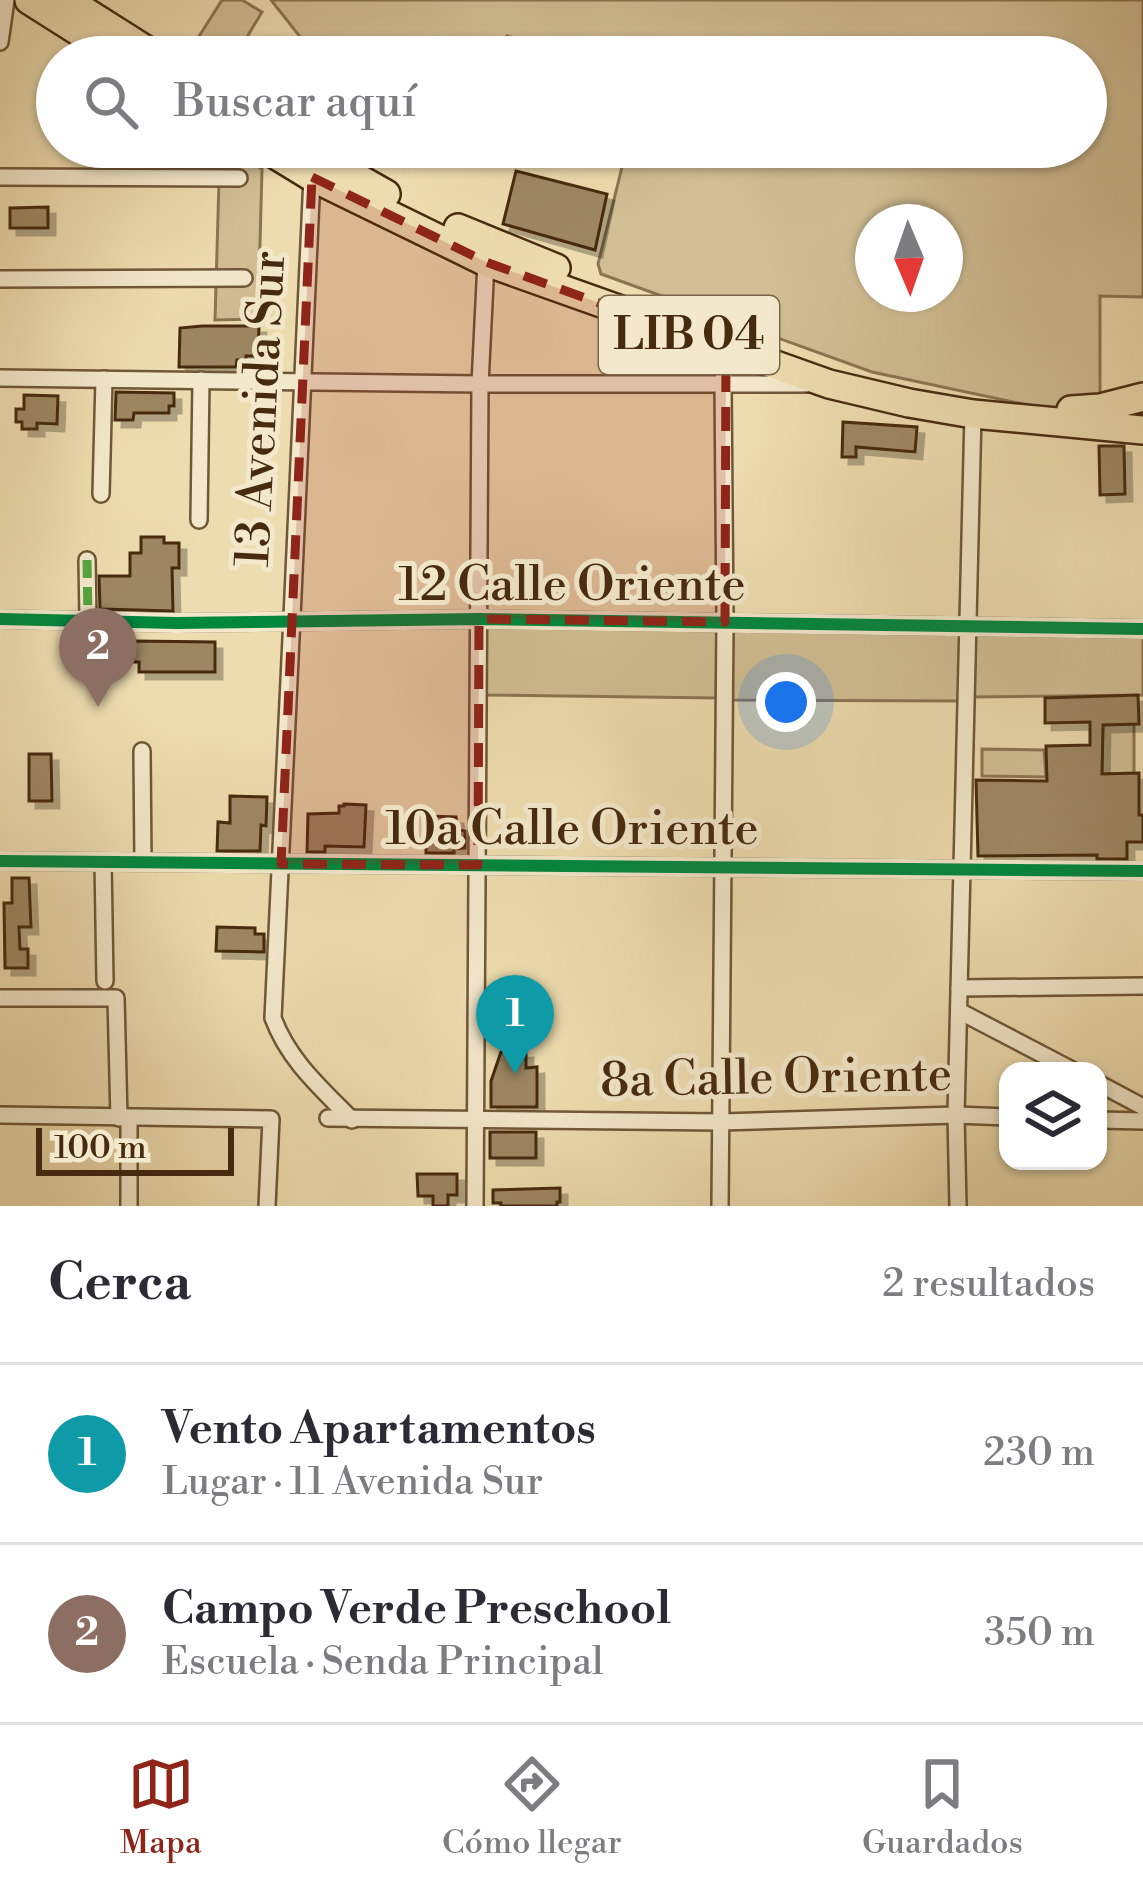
<!DOCTYPE html>
<html lang="es">
<head>
<meta charset="utf-8">
<style>
  :root { --surface:#fff; --page:#f2f2f3; --text:#2b2b33; --muted:#7c7c81; --line:#e1e1e2; --accent:#8f2418 }
  body { margin:0; font-family:"Libre Bodoni",serif; background:var(--page); color:var(--text) }
  .controls { position:absolute; right:36px; bottom:36px; display:grid; overflow:hidden; border-radius:24px; box-shadow:0 3px 9px #0004 }
  .controls button { width:108px; height:108px; display:grid; place-items:center; padding:0; border:0; border-bottom:3px solid var(--line); background:var(--surface); color:var(--text); font:60px sans-serif }
  .compass { position:absolute; left:855px; top:204px; width:108px; height:108px; border-radius:50%; background:var(--surface); box-shadow:0 3px 9px #0004; rotate:178deg }
  .scale { position:absolute; left:36px; bottom:30px; width:198px; box-sizing:border-box; padding-left:12px; border:6px solid #472b0f; border-top:0; font-size:33px; line-height:42px; white-space:nowrap; color:#472b0f; -webkit-text-stroke:9px #f3e8cb; paint-order:stroke }
  .you { position:absolute; left:786px; top:702px; width:42px; height:42px; margin:-30px; border:9px solid #fff; border-radius:50%; background:#1a73e8; box-shadow:0 0 0 18px #1a73e833 }
  .badge { display:grid; place-items:center; width:78px; height:78px; border-radius:50%; background:var(--accent); color:#fff; font-size:39px; font-weight:700 }
  .pin { position:absolute; translate:-50% -99px; filter:drop-shadow(0 3px 6px #0008) }
  .pin::after { content:''; position:absolute; top:63px; width:42px; height:36px; background:inherit; clip-path:polygon(0 0,100% 0,50% 100%) }
  .list { margin:0; padding:0; list-style:none }
  h2 { display:flex; justify-content:space-between; align-items:center; height:156px; margin:0; padding:0 48px; font-size:51px }
  h2 small { font-size:39px; font-weight:400; color:var(--muted) }
  .list li { display:grid; grid-template-columns:78px 1fr auto; gap:36px; align-items:center; box-sizing:border-box; height:180px; padding:0 48px; border-top:3px solid var(--line) }
  .list b { display:block; font-size:45px; white-space:nowrap }
  .list p { margin:0; font-size:39px; white-space:nowrap; color:var(--muted) }
  .list em { font-size:39px; font-style:normal; color:var(--muted) }
  .icon { flex:none; width:66px; height:66px; fill:none; stroke:currentColor; stroke-width:2; stroke-linecap:round; stroke-linejoin:round }
  .map { position:relative; flex:none; width:1143px; height:1206px; overflow:hidden }
  .search { position:absolute; background:var(--surface); box-shadow:0 3px 9px #0004; left:36px; right:36px; top:36px; height:132px; display:flex; align-items:center; gap:30px; box-sizing:border-box; padding:0 42px; border-radius:66px; color:var(--muted); font-size:45px }
  .sheet { height:516px; background:var(--surface) }
  nav { display:flex; justify-content:space-around; align-items:center; box-sizing:border-box; height:168px; border-top:3px solid var(--line); background:var(--surface); font-size:33px; color:var(--muted) }
  nav a { display:grid; justify-items:center; gap:6px }
  nav .on { color:var(--accent) }
  .map>svg:first-child { display:block }
</style>
</head>
<body>
<div class="map">
<svg width="1143" height="1206" viewBox="0 0 1143 1206">
  <defs>
    <filter id="shadow"><feDropShadow dx="7" dy="7" stdDeviation="0" flood-color="#0004"/></filter>
  </defs>
  <rect width="100%" height="100%" fill="#eddcaf"/>
  <filter id="stains"><feTurbulence type="fractalNoise" baseFrequency=".00167" numOctaves="4"/><feColorMatrix values="0 0 0 0 .2 0 0 0 0 .09 0 0 0 0 .02 0 0 0 .5 -.17"/></filter>
  <radialGradient id="worn" r=".72"><stop offset=".6" stop-color="#630" stop-opacity="0"/><stop offset="1" stop-color="#630" stop-opacity=".3"/></radialGradient>
  <g fill="#d1be94" stroke="#8c7452" stroke-width="3" fill-rule="evenodd">
    <polygon points="222,0 242,0 262,12 235,57 186,57"/>
    <path d="M271,0H1143V297L1100,296V415L1143,405V424L1075,415L872,372L601,274L598,264L627,147H1086V57H588L507,36L481,57H316ZM873,222H945V294H873Z"/>
    <polygon points="220,147 228,147 262,169 258,319 215,320"/>
    <polygon points="486,626 717,630 716,698 485,695"/>
    <polygon points="733,628 961,633 958,701 732,700"/>
    <polygon points="971,633 1143,634 1143,695 970,697"/>
    <polygon points="1134,724 1134,773 1102,774 1103,725"/>
    <polygon points="982,749 1044,750 1046,777 982,776"/>
  </g>
  <g fill="#9d8762" stroke="#472b0f" stroke-width="3" filter="url(#shadow)">
    <polygon points="516,171 607,194 595,250 503,224"/>
    <polygon points="48,207 48,228 10,228 10,208"/>
    <polygon points="202,326 259,326 258,356 246,356 246,361 237,360 236,367 179,367 180,328"/>
    <polygon points="116,392 174,393 174,406 169,406 169,413 134,413 133,420 115,420"/>
    <polygon points="24,395 58,396 57,424 37,423 37,429 22,429 22,422 16,422 16,409 24,409"/>
    <polygon points="843,422 917,427 915,452 856,447 856,457 842,457"/>
    <polygon points="1099,446 1124,446 1125,494 1100,495"/>
    <polygon points="141,537 164,537 164,543 179,543 179,568 172,568 173,611 100,609 99,576 130,576 130,553 141,553"/>
    <polygon points="134,641 215,642 215,672 139,672 139,662 133,662"/>
    <polygon points="1138,695 1139,724 1103,725 1102,774 1139,773 1139,815 1143,815 1143,842 1127,842 1127,859 1097,859 1097,855 978,856 976,780 1047,781 1046,746 1090,745 1090,722 1045,723 1045,698"/>
    <polygon points="29,754 51,754 52,801 29,801"/>
    <polygon points="230,796 267,797 266,826 261,825 260,851 217,851 218,822 230,823"/>
    <polygon points="344,804 366,805 364,847 325,846 325,852 307,852 308,814 339,813 339,806 344,806"/>
    <polygon points="426,816 456,817 458,830 465,831 465,848 454,849 454,853 426,853"/>
    <polygon points="12,878 29,878 31,927 19,927 20,949 28,949 28,968 5,968 4,903 12,903"/>
    <polygon points="217,927 255,928 255,934 264,934 264,952 216,951"/>
    <polygon points="526,1051 526,1068 537,1067 537,1107 491,1107 491,1081 501,1052"/>
    <rect x="490" y="1132" width="46" height="26"/>
    <polygon points="417,1174 457,1174 457,1195 448,1195 448,1206 433,1206 433,1196 418,1196"/>
    <polygon points="560,1188 560,1202 557,1202 557,1206 501,1206 501,1203 493,1203 493,1190"/>
  </g>
  <g fill="none" stroke-linecap="round" stroke-linejoin="round">
    <defs>
      <g id="minor">
        <polyline points="0,42 6,0"/>
        <polyline points="0,177 239,178"/>
        <path d="M312,177C298,457 288,738 273,1018C289,1061 321,1088 352,1120"/>
        <polyline points="0,279 244,278"/>
        <polyline points="0,378 480,384 807,384"/>
        <polyline points="101,494 104,379"/>
        <polyline points="199,520 201,380"/>
        <polyline points="87,560 88,620"/>
        <polyline points="0,619 176,623 479,619 1143,629"/>
        <polyline points="142,751 143,862"/>
        <polyline points="0,861 1143,871"/>
        <polyline points="103,862 105,981"/>
        <polyline points="959,988 1143,986"/>
        <polyline points="0,998 116,998 119,1118"/>
        <polyline points="959,1011 1074,1071"/>
        <polyline points="1098,1083 1143,1107"/>
        <polyline points="0,1115 271,1119 267,1206"/>
        <polyline points="328,1118 721,1122 956,1115 1008,1117"/>
        <polyline points="1098,1120 1143,1121"/>
        <polyline points="129,1206 129,1119"/>
        <polyline points="475,1206 480,384 486,262"/>
        <polyline points="720,1206 725,622 723,384 726,349"/>
        <polyline points="958,1206 956,1115 973,414"/>
      </g>
      <g id="trunk">
        <polyline points="29,0 119,57"/>
        <polyline points="67,0 157,57"/>
        <polyline points="263,147 312,177 486,262 829,384 909,403 973,414 1143,430"/>
        <polyline points="303,147 386,194"/>
        <polyline points="458,228 556,268"/>
        <polyline points="1071,410 1100,408 1143,397"/>
      </g>
    </defs>
    <use href="#minor" stroke="#705737" stroke-width="20"/>
    <use href="#trunk" stroke="#472b0f" stroke-width="32"/>
    <use href="#minor" stroke="#f3e8cb" stroke-width="15"/>
    <use href="#trunk" stroke="#eddcaf" stroke-width="27"/>
    <polyline stroke="#55a43f" stroke-width="9" stroke-dasharray="18 9" stroke-linecap="butt" points="87,560 88,620"/>
    <defs>
      <g id="cycleway">
        <polyline points="0,619 176,623 479,619 1143,629"/>
        <polyline points="0,861 1143,871"/>
      </g>
    </defs>
    <use href="#cycleway" stroke="#f3e8cb" stroke-width="20"/>
    <use href="#cycleway" stroke="#00873e" stroke-width="12"/>
  </g>
  <path fill="#8f2418" fill-opacity="0.2" stroke="#8f2418" stroke-width="9" stroke-dasharray="24 15" stroke-linejoin="round" d="M312,177L486,262L726,349L725,622L479,619L478,865L281,864Z"/>
  <g text-anchor="middle" dominant-baseline="central" stroke-width="10" stroke-linejoin="round" paint-order="stroke">
    <rect fill="#f3e8cb" stroke="#7b6447" stroke-width="3" x="599" y="296" width="180" height="78" rx="9"/>
    <g font-size="45" font-weight="bold" fill="#472b0f">
      <text x="689" y="335">LIB 04</text>
    </g>
    <g font-size="48" fill="#472b0f" stroke="#f3e8cb">
      <text transform="translate(262 409) rotate(-87)">13 Avenida Sur</text>
      <text x="572" y="586">12 Calle Oriente</text>
      <text x="572" y="830">10a Calle Oriente</text>
      <text transform="translate(776 1079) rotate(-1)">8a Calle Oriente</text>
    </g>
  </g>
  <rect width="100%" height="100%" filter="url(#stains)"/>
  <rect width="100%" height="100%" fill="url(#worn)"/>
</svg>
<div class="controls">
<button><svg class="icon" aria-label="layers" viewBox="0 0 24 24"><path d="M12 4l9 5-9 5-9-5zM3 14l9 5 9-5"/></svg></button>
</div>
<svg class="compass" viewBox="-18 -18 36 36"><path d="M0-13l5 13h-10z" fill="#e53935"/><path d="M0 13l5-13h-10z" fill="#7c7c81"/></svg>
<div class="scale">100 m</div>
<div class="you"></div>
<div class="pin badge" style="left:515px;top:1074px;background:#0f9aa8">1</div>
<div class="pin badge" style="left:98px;top:707px;background:#8d6e63">2</div>
<div class="search"><svg class="icon" aria-label="search" viewBox="0 0 24 24"><circle cx="10" cy="10" r="6"/><path d="M15 15l6 6"/></svg>Buscar aquí</div>
</div>
<section class="sheet">
<h2>Cerca<small>2 resultados</small></h2>
<ul class="list">
<li><span class="badge" style="background:#0f9aa8">1</span><div><b>Vento Apartamentos</b><p>Lugar · 11 Avenida Sur</p></div><em>230 m</em></li>
<li><span class="badge" style="background:#8d6e63">2</span><div><b>Campo Verde Preschool</b><p>Escuela · Senda Principal</p></div><em>350 m</em></li>
</ul>
</section>
<nav>
<a class="on"><svg class="icon" aria-label="map" viewBox="0 0 24 24"><path d="M3 6l6-2 6 2 6-2v14l-6 2-6-2-6 2zM9 4v14M15 6v14"/></svg>Mapa</a>
<a><svg class="icon" aria-label="directions" viewBox="0 0 24 24"><path d="M12 3l9 9-9 9-9-9zM9 14v-3h6M13 9l2 2-2 2"/></svg>Cómo llegar</a>
<a><svg class="icon" aria-label="saved" viewBox="0 0 24 24"><path d="M7 4h10v16l-5-4-5 4z"/></svg>Guardados</a>
</nav>
</body>
</html>
